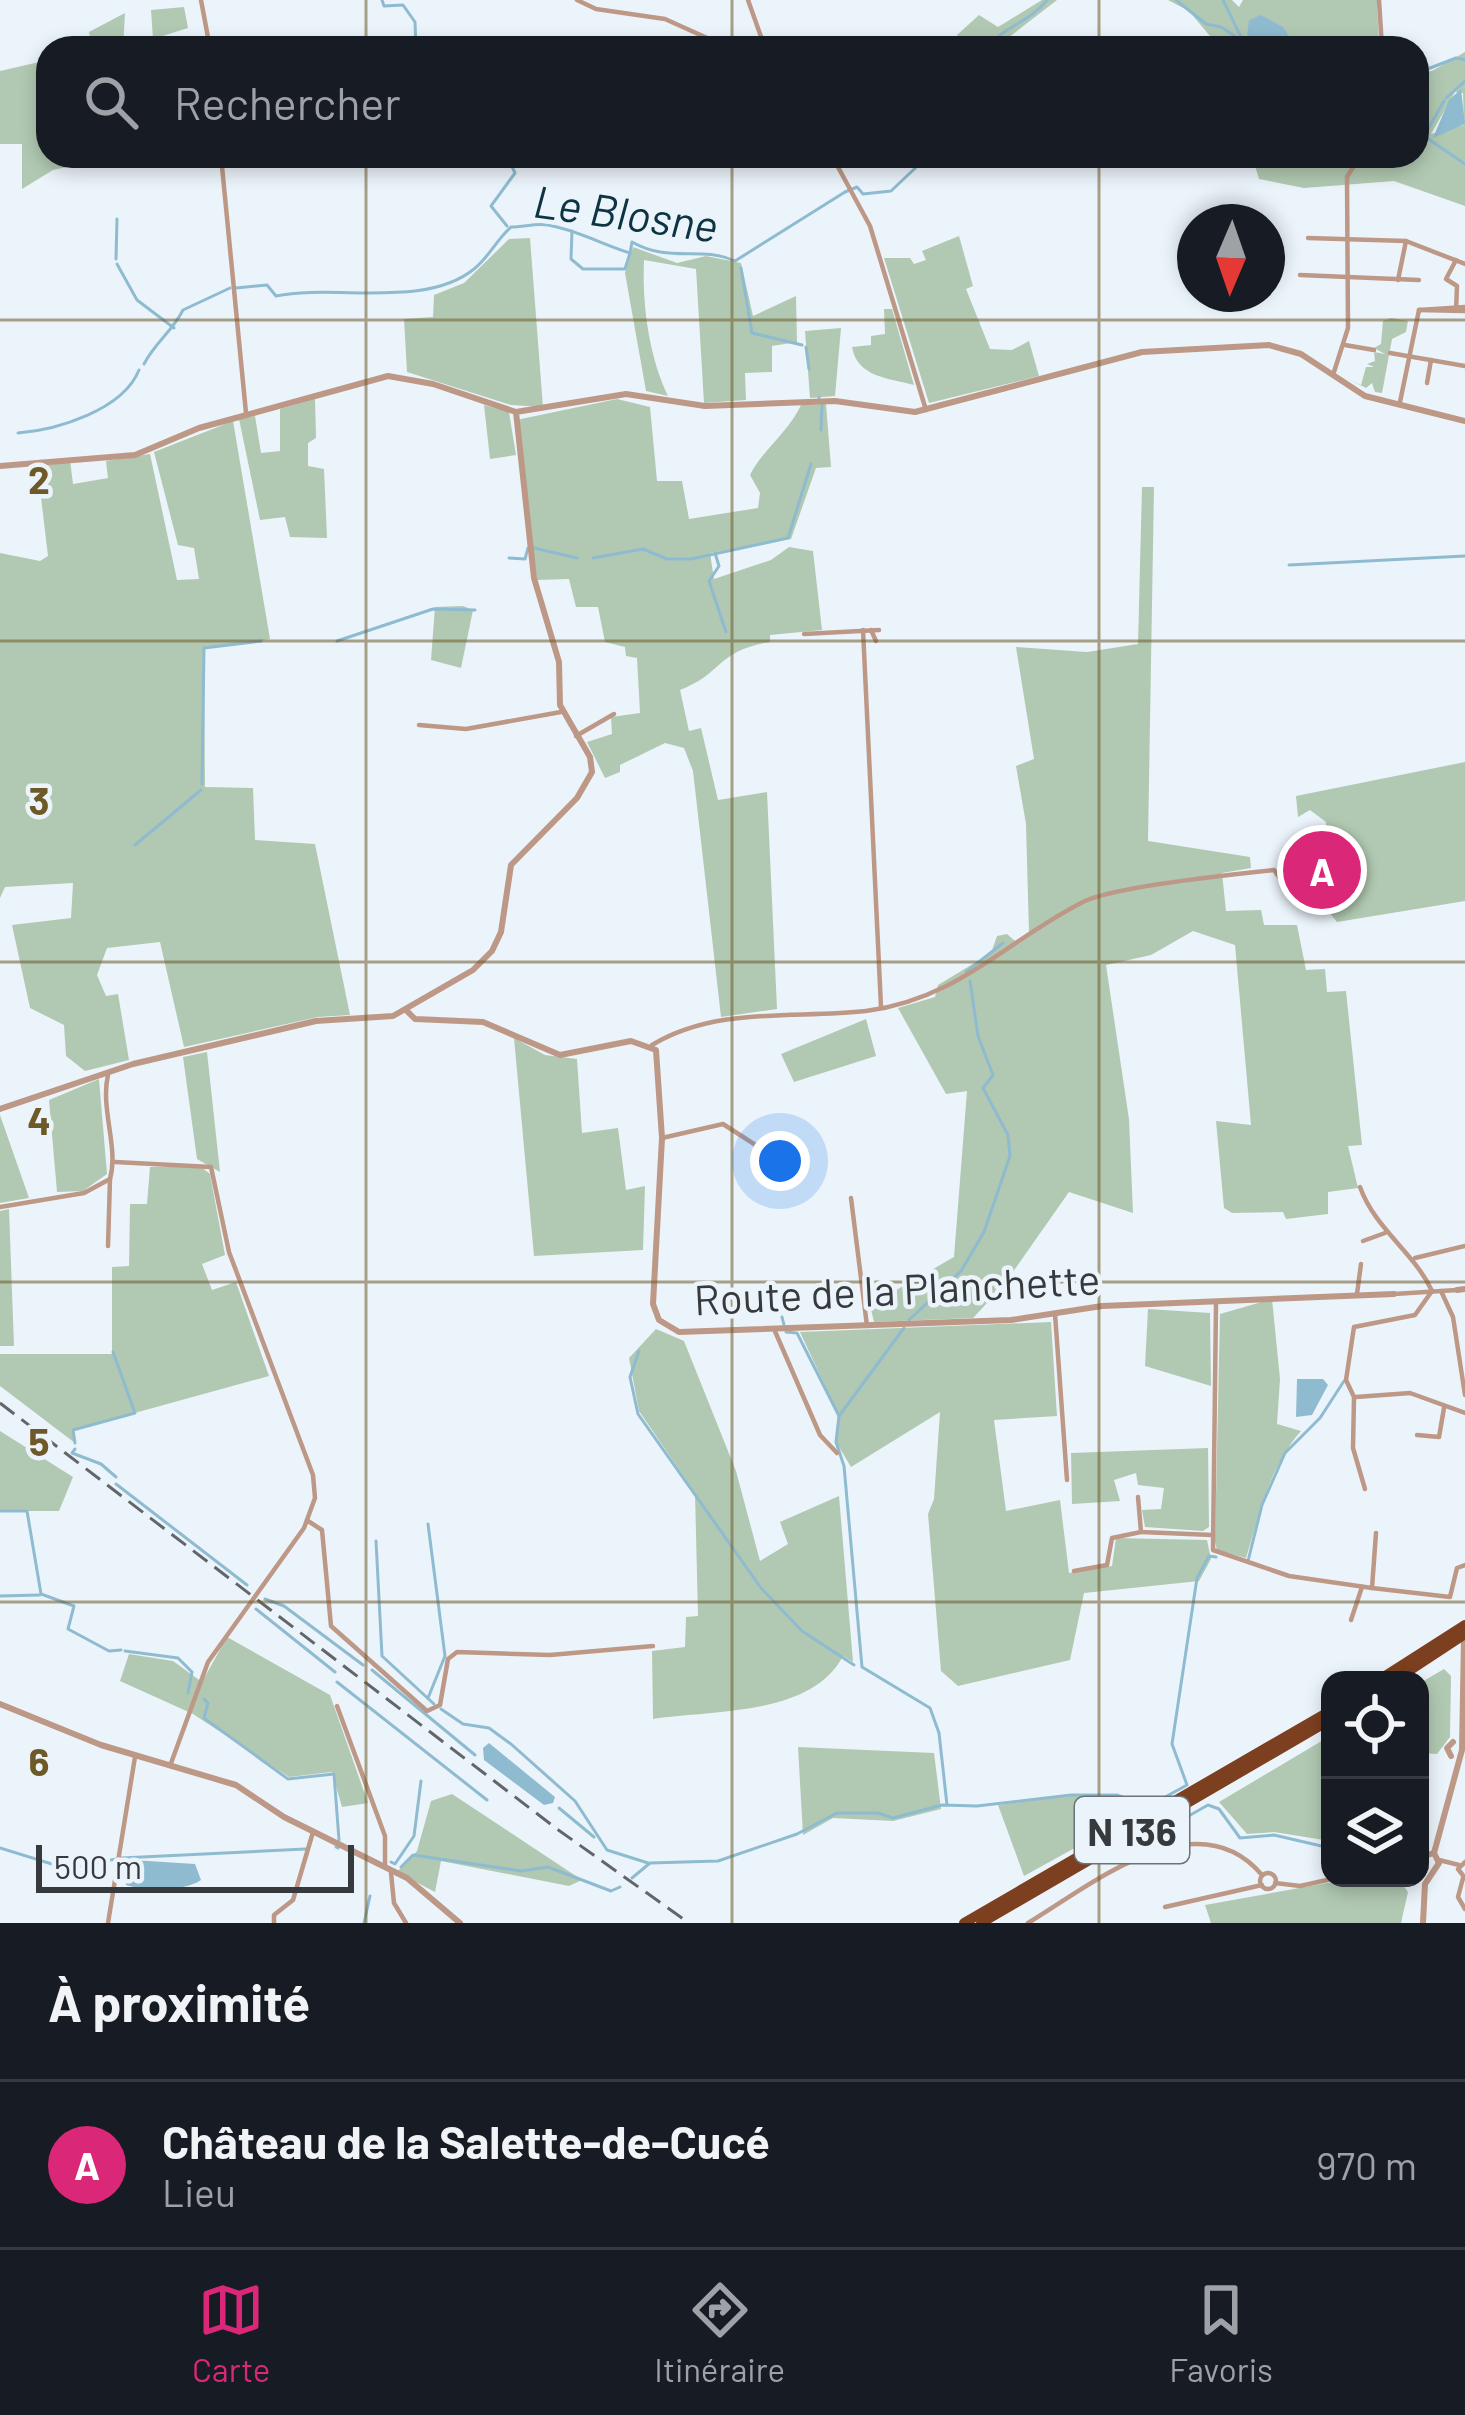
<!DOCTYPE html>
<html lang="fr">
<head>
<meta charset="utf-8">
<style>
  :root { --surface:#171b24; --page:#242831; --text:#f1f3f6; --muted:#9ea1a6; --line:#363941; --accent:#db2777 }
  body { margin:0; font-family:Barlow,sans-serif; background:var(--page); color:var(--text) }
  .controls { position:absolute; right:36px; bottom:36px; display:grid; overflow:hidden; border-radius:24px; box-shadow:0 6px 18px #0003 }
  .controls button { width:108px; height:108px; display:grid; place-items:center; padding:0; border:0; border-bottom:3px solid var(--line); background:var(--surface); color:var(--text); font:60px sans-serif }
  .compass { position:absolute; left:1177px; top:204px; width:108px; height:108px; border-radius:50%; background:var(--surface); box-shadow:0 6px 18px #0003; rotate:182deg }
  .scale { position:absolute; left:36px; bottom:30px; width:318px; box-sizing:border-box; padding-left:12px; border:6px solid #373a3d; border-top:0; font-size:33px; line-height:42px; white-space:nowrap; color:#373a3d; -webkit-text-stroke:9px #ecf4fb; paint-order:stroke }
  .you { position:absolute; left:780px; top:1161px; width:42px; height:42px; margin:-30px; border:9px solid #fff; border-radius:50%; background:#1a73e8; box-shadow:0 0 0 18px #1a73e833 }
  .badge { display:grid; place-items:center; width:78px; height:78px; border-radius:50%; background:var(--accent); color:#fff; font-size:39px; font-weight:700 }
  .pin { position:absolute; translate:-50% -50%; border:6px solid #fff; box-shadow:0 3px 12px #0006 }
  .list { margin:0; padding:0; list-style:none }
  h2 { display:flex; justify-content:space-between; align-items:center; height:156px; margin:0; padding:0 48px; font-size:51px }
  h2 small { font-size:39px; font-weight:400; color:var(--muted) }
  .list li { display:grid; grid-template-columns:78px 1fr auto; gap:36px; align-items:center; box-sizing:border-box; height:168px; padding:0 48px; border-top:3px solid var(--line) }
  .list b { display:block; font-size:45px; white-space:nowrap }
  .list p { margin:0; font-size:39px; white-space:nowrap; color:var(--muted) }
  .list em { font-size:39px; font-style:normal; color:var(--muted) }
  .icon { flex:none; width:66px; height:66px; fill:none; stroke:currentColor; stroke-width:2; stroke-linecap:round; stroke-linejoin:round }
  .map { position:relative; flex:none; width:1465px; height:1923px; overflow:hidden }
  .search { position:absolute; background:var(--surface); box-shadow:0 6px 18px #0003; left:36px; right:36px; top:36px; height:132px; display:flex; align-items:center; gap:30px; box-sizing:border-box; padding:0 42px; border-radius:36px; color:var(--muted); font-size:45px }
  .sheet { height:324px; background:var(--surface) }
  nav { display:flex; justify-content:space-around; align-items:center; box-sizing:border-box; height:168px; border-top:3px solid var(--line); background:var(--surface); font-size:33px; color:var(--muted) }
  nav a { display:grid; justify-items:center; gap:6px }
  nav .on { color:var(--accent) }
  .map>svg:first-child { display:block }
</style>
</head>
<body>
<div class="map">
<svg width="1465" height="1923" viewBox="0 0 1465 1923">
  <rect width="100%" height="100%" fill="#ecf4fb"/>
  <g fill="#b1c9b2" fill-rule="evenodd">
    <polygon points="1042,0 1057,0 995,48 965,48 957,35 979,15 998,27"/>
    <polygon points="1168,0 1232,0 1239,7 1243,0 1377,0 1379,48 1220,48 1189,11"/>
    <polygon points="184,7 188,28 153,39 151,10"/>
    <polygon points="125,13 123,48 92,48 89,32"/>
    <path d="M1465,52V206L1394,181L1304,188L1259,179L1252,156H1417V72L1432,71ZM1455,92L1463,93L1464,125L1431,134Z"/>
    <polygon points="48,60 48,156 118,156 53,170 22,189 22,144 0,144 0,71"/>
    <polygon points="959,236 973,286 966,289 990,349 1012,350 1029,341 1039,376 929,403 884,258 910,258 914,264 926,260 922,251"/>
    <polygon points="530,238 543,407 511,405 407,372 404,319 433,317 434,295 464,283 509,239"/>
    <path d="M633,247L677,263L706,256L741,263L753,316L796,296L797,342L772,346V372L745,373L746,400L704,403L696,269L644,260C642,305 649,356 668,396L646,391L625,273Z"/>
    <path d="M884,309H892L914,385C888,378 857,377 852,347L871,345V336L885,334Z"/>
    <polygon points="1391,318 1408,321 1406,332 1392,339 1382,393 1375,392 1372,383 1366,388 1348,379 1361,385 1366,367 1374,367 1367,364 1375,361 1374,352 1385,354 1374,348 1381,344 1383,321"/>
    <polygon points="841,328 835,396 810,398 805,331"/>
    <polygon points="315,399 316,438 308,443 308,466 324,469 327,538 290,537 285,517 260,520 239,419 255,416 261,453 280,451 280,409"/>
    <path d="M617,399L650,407L657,481H682L689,519L758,508L760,493L750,475C763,449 788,433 801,405L826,404L831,467L816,468L791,539L710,553L714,579L771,560L789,547L813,551L822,630L770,635V642C716,651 723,674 680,690L689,731L701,728L718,800L767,792L777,1009L721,1017L693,771L684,748L665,743L620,765V772L605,778L587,742L612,734L611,717L640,713L637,658L626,656L625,647L605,642L598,607H576L569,579L537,580L516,420Z"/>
    <polygon points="484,405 509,412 516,455 490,459"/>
    <polygon points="233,421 270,639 204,648 205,787 253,788 255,840 315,844 350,1015 318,1017 184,1047 160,942 107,948 97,975 106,996 118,994 129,1060 85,1071 66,1056 64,1025 30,1008 12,925 71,918 73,883 5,887 0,898 0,553 40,561 48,556 37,464 70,460 73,484 108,478 106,461 150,454 177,580 199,579 194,548 178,545 154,452"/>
    <polygon points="1142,487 1154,487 1148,841 1250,857 1251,868 1222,873 1226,911 1261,910 1264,925 1297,925 1306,970 1325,969 1327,992 1346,991 1362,1145 1348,1146 1358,1188 1328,1192 1328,1214 1286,1219 1283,1212 1232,1213 1224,1208 1216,1121 1251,1125 1235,945 1193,931 1151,955 1106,965 1129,1119 1133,1213 1069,1192 1003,1286 973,1318 874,1322 870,1305 954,1257 967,1091 946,1094 898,1008 935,997 938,985 991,953 997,936 1007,934 1015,941 1029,933 1026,824 1016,766 1034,759 1016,647 1087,652 1138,644"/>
    <polygon points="463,606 473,610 461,668 431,660 435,607"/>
    <polygon points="1465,762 1465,901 1337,922 1329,912 1335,910 1321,837 1305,837 1303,831 1326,829 1326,822 1310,810 1298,817 1296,796"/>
    <polygon points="866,1019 876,1056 794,1082 781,1054"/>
    <polygon points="514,1038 545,1055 577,1059 582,1133 618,1128 626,1190 645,1186 643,1250 534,1256"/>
    <polygon points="207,1052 220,1172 197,1159 183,1057"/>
    <polygon points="99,1079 107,1174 83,1191 57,1192 49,1100"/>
    <polygon points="0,1115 29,1198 0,1203"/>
    <polygon points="200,1166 210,1174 225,1255 202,1264 212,1290 236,1282 269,1376 73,1430 75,1443 0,1386 0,1354 112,1354 112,1267 129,1266 130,1204 147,1204 150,1167"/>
    <polygon points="9,1209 14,1346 0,1346 0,1211"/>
    <path d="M1272,1299L1280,1379L1277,1424L1301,1431C1269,1468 1260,1512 1246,1558L1217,1550L1215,1542L1220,1314Z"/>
    <polygon points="1148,1309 1210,1313 1211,1386 1145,1366"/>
    <polygon points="1051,1322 1057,1416 994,1420 1006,1511 1060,1500 1069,1573 1112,1566 1116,1538 1207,1540 1211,1559 1199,1581 1084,1593 1070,1660 958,1686 941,1671 928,1514 934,1499 940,1412 851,1467 836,1442 839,1416 800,1332"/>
    <path d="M656,1329L684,1341L736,1471L760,1561L788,1544L780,1522L839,1496L853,1662L843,1656C812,1716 713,1710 653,1719L652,1651L685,1647L686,1617L698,1616L695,1493L639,1411L629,1358Z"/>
    <polygon points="0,1431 73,1477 59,1511 0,1511"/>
    <polygon points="1208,1448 1209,1527 1203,1531 1145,1527 1142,1510 1161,1509 1164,1488 1138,1485 1136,1473 1114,1480 1120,1501 1072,1504 1071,1453"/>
    <polygon points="227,1637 330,1695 368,1803 342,1807 332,1772 289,1777 193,1714 120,1681 129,1654 173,1661 202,1682"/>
    <polygon points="1444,1669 1451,1676 1450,1737 1437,1754 1420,1753 1420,1683"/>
    <polygon points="1330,1736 1330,1841 1274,1832 1247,1834 1219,1802"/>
    <polygon points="798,1747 934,1753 941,1809 893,1821 833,1818 803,1835"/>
    <polygon points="452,1794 582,1880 569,1886 441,1861 435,1892 397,1872 417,1851 431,1801"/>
    <polygon points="1066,1796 1116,1796 1147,1808 1024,1876 998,1805"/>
    <polygon points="1420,1869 1420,1878 1403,1885 1408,1892 1401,1923 1211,1923 1205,1905 1355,1878 1420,1878"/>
  </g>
  <g fill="#8fbbd0">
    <polygon points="1261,15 1283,27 1295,46 1269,48 1247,37 1249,20"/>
    <polygon points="1461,89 1465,124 1433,138 1449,100"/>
    <polygon points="1297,1379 1323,1379 1328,1385 1312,1415 1296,1417"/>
    <polygon points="489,1743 555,1797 553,1803 544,1805 484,1760 483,1748"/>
    <path d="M132,1860L195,1864L201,1880C186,1891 145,1891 126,1885L125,1870Z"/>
  </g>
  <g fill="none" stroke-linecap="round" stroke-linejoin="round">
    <g stroke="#8fbbd0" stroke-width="3">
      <polyline points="382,0 384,6 403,5 415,22 416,48"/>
      <polyline points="1176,0 1206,24 1221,27 1253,48"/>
      <polyline points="1223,0 1243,41"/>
      <path d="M994,40C1012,24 1031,20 1047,0"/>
      <polyline points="985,48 991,42"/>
      <polyline points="1417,73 1456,58 1465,60"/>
      <polyline points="1446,98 1465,81"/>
      <polyline points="1444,101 1424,136 1465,164"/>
      <polyline points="507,156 515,173 491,206 507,226"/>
      <polyline points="572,231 571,259 583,269 625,269 630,253"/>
      <polyline points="116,259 117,219"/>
      <polyline points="117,264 137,300 174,328"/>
      <polyline points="741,268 752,333 802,345"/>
      <path d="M236,288L267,285L276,296C335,284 425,309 474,269C490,256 496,240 511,227C524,227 536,223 548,225C577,230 601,244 630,253L632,242C671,264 699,245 735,261L845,192L857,187L863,194L891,191L928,156"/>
      <polyline points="806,347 809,369"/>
      <path d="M144,364C156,341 172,332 183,310L230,288"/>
      <polyline points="819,397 819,398"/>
      <polyline points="821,430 822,404"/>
      <path d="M18,433C57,430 123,410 139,370"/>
      <polyline points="534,548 577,558"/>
      <polyline points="715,553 719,566 709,581 726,632"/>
      <polyline points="509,558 525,559 528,548"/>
      <polyline points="593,558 643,549 667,559 691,559 788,538 811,464"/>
      <polyline points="1289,565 1465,556"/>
      <polyline points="337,641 433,609 475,610"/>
      <polyline points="202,784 204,648 261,641"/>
      <polyline points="135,845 201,790"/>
      <polyline points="966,972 1003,943"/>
      <polyline points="782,1317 784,1325"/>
      <polyline points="909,1320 961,1271 984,1232 1010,1156 1008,1135 983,1088 993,1075 978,1036 970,981"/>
      <polyline points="904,1328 839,1416 836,1442 844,1466 862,1667 930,1708 939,1733 947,1805"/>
      <polyline points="786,1332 797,1333 839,1416"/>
      <polyline points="639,1351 630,1377 638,1414 761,1588 802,1631 854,1665"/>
      <polyline points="75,1443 73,1430 135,1413 113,1352"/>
      <polyline points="75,1449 72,1453 101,1464 116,1477"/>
      <polyline points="116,1484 247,1585"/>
      <polyline points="0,1511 27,1511 41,1594 74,1606 68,1629 109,1651 121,1650"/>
      <polyline points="428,1524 445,1656 428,1698"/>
      <polyline points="376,1541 382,1656 434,1704"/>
      <polyline points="1248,1561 1262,1505 1285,1453 1320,1418 1344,1381"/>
      <polyline points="0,1596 40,1595"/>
      <polyline points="265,1599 284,1606 363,1665"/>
      <polyline points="256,1609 335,1672"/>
      <polyline points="125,1651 178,1658 192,1672 188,1693"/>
      <polyline points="372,1670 475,1755"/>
      <polyline points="337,1682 487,1800"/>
      <polyline points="204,1699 208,1703 204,1718 288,1779 334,1774 339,1840"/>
      <polyline points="441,1709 463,1724 489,1728 511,1744 575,1801 607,1850 648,1863"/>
      <polyline points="559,1808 594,1837"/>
      <polyline points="1178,1822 1208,1805 1219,1809 1240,1838 1274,1835 1330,1848"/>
      <polyline points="336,1847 338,1848"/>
      <polyline points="0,1848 68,1869 116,1859"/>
      <polyline points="121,1858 305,1849"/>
      <polyline points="391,1862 395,1864 414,1836 421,1781"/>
      <polyline points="401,1867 413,1855 521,1871 548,1867 611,1891 620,1887"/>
      <polyline points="632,1878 650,1863 718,1861 797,1834 837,1813 878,1813 893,1818 942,1805 977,1806 1071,1795 1117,1795 1147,1807 1187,1785 1172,1744 1197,1578 1209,1556 1216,1557"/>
      <polyline points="364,1923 370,1896"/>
    </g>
    <g stroke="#bd9886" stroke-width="4.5">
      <polyline points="201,0 210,48"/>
      <polyline points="577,0 596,9 665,19 716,42 760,40"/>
      <polyline points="748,0 765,48"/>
      <polyline points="1379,0 1382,48"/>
      <polyline points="221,156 246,413"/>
      <polyline points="832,156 870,226 926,410"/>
      <polyline points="1308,238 1406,241 1465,264"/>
      <polyline points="1456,260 1446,279 1457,286 1456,311"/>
      <polyline points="1300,275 1419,280"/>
      <polyline points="1398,280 1406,241"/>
      <polyline points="1419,310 1465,307"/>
      <polyline points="1419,310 1465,311"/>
      <polyline points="1345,345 1374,350"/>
      <polyline points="1390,353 1465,366"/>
      <polyline points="1333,375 1348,328 1347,177 1360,156"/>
      <polyline points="1427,383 1431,360"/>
      <polyline points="1400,402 1419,310"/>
      <polyline points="863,630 881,1007"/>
      <polyline points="871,630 876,641"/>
      <polyline points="804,634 879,630"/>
      <polyline points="419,725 466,729 561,712"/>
      <polyline points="576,736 614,714"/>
      <path d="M652,1045C717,1006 794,1019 866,1011C959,999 1008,939 1085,901C1115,887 1235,874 1274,870L1299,905"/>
      <polyline points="662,1138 723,1124 765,1151"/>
      <polyline points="115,1162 211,1167 229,1252 313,1475 315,1498 304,1528 208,1662 170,1766"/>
      <path d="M1360,1187C1375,1229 1414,1252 1432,1291"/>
      <polyline points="851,1198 867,1326"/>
      <path d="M0,1207L84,1193L110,1179C119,1147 100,1109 108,1075"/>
      <polyline points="1363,1241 1385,1233"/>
      <polyline points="108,1246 110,1179"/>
      <polyline points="1415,1258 1465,1246"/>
      <polyline points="1441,1291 1453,1317 1465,1395"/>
      <polyline points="1357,1294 1361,1264"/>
      <polyline points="1394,1294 1457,1290"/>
      <polyline points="1216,1304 1213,1550 1289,1576 1372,1588"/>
      <polyline points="1055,1314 1067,1480"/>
      <polyline points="774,1329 820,1435 837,1453"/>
      <polyline points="1356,1397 1410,1393 1465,1413"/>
      <polyline points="1417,1435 1439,1437 1444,1408"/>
      <polyline points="1365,1489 1353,1448 1354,1397 1346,1380 1354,1327 1415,1315 1432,1291"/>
      <polyline points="1138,1497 1141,1532 1212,1535"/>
      <polyline points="308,1521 322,1530 331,1626 427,1711 440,1705 448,1659 457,1652 550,1655 653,1646"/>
      <polyline points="1376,1533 1372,1588 1450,1597 1457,1568 1465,1565"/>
      <polyline points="1074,1571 1107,1565 1112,1538 1141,1532"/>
      <polyline points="1351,1620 1362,1587"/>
      <polyline points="337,1706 385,1836 385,1866"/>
      <polyline points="1439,1860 1459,1865"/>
      <polyline points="1465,1862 1458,1869 1465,1878"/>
      <polyline points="391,1873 394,1903 406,1923"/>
      <circle cx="1268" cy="1881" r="8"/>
      <polyline points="1463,1878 1458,1897 1465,1909"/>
      <polyline points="1275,1883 1300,1886 1336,1878"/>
      <polyline points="1165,1907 1262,1885"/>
      <polyline points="108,1923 135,1757"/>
      <polyline points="274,1923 274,1915 293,1900 313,1832"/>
      <path d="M1028,1923C1090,1886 1196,1797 1262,1875"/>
    </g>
    <g stroke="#bd9886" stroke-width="6">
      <polyline points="0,466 135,455 199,428 388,376 433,384 516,412"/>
      <polyline points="406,1010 415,1019 483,1022 560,1055 631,1041 656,1050 662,1138 653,1304 659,1320 679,1332 1011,1320 1102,1306 1394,1294"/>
      <polyline points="0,1109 133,1064 316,1021 393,1016 473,970 492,951 501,932 511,865 577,798 592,772 590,757 560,705 559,662 534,578 516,412 626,394 705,406 835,401 915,412 1142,352 1269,345 1301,354 1365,396 1465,421"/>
      <polyline points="1457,1290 1465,1289"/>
      <polyline points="0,1704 101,1745 236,1785 284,1817 407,1878 460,1923"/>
      <polyline points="1451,1756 1447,1748 1453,1742"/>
      <polyline points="1426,1868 1424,1856 1434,1853"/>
      <polyline points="1423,1923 1425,1884 1439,1863 1434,1853 1462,1750 1464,1637"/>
    </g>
    <g stroke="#7c4020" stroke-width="10">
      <polyline points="1379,1680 1465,1625"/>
      <polyline points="1395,1680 1465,1634"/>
      <polyline points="964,1923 1330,1711"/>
      <polyline points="981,1923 1330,1720"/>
    </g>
    <polyline stroke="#62666a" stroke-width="3" stroke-dasharray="18 9" stroke-linecap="butt" points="0,1403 557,1829 689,1923"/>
  </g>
  <path fill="none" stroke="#6e5a29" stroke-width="3" stroke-opacity="0.55" d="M366,0V48M732,0V48M1099,0V48M366,156V1923M732,156V1923M1099,156V1923M0,320H1465M0,641H1465M0,962H1465M0,1282H1465M0,1602H1465"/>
  <g text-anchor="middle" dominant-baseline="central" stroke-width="9" stroke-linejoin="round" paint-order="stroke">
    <rect fill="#ecf4fb" stroke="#6d7276" stroke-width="3" x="1075" y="1797" width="114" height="66" rx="9"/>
    <g font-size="39" font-weight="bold" fill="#373a3d">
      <text x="1132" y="1830">N 136</text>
    </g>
    <g font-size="42" fill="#373a3d" stroke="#ecf4fb">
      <text transform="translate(897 1288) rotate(-3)">Route de la Planchette</text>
    </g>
    <g font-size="45" font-style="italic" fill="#0c3443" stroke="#ecf4fb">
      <text transform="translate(626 212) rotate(8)">Le Blosne</text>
    </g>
  </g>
  <g font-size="39" text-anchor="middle" font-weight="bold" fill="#6e5a29" stroke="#ecf4fb" stroke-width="9" stroke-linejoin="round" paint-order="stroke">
    <text x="39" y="494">2</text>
    <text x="39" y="815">3</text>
    <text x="39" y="1135">4</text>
    <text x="39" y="1456">5</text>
    <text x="39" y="1776">6</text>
  </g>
</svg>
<div class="controls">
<button><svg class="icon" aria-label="locate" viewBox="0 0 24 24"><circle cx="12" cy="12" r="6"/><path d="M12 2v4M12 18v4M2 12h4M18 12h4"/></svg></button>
<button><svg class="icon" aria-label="layers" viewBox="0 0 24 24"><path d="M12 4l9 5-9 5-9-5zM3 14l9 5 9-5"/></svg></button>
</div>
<svg class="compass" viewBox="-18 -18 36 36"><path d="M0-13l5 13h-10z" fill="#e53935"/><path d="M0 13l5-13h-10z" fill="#9ea1a6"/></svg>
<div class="scale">500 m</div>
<div class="you"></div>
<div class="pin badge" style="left:1322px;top:870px">A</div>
<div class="search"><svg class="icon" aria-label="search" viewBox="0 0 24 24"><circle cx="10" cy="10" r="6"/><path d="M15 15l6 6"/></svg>Rechercher</div>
</div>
<section class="sheet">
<h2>À proximité<small></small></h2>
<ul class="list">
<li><span class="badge">A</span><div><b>Château de la Salette-de-Cucé</b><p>Lieu</p></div><em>970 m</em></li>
</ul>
</section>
<nav>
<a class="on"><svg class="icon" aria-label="map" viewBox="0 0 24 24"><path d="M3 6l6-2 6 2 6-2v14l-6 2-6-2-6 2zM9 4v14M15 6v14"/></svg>Carte</a>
<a><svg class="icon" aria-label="directions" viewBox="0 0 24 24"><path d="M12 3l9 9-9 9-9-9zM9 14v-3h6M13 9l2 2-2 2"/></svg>Itinéraire</a>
<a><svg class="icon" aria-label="saved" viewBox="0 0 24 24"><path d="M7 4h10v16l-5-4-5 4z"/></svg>Favoris</a>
</nav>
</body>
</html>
